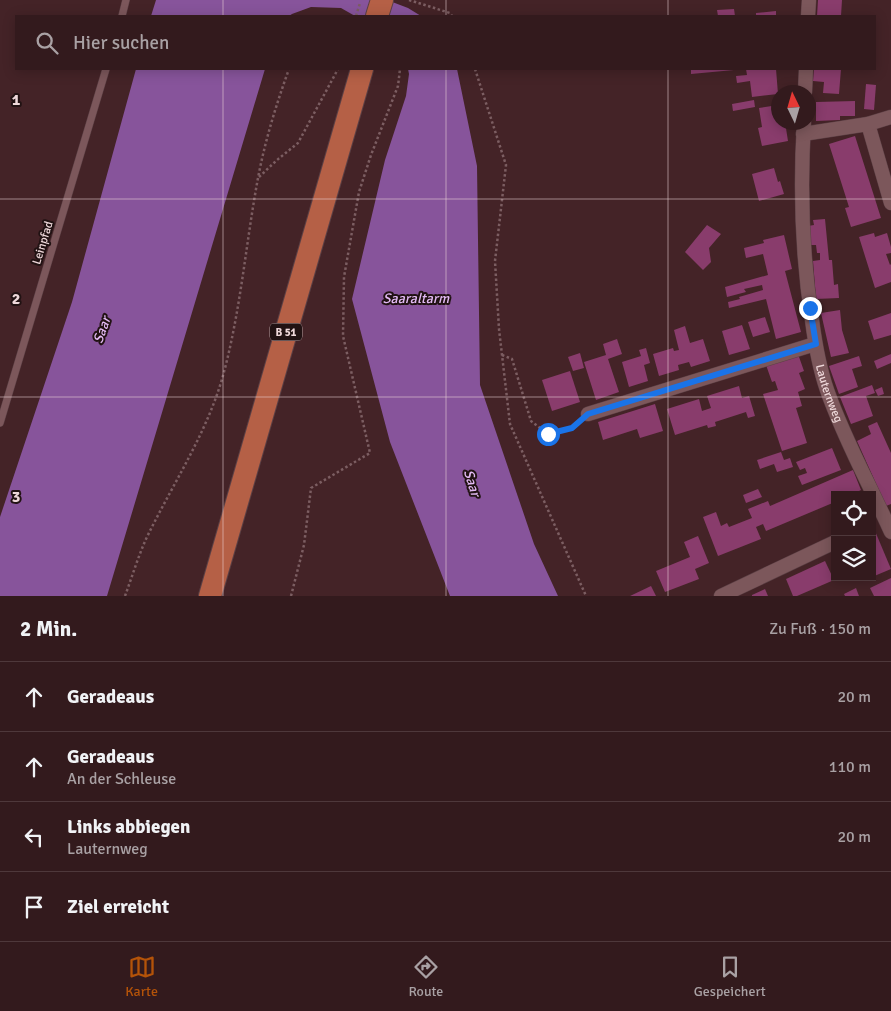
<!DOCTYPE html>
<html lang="de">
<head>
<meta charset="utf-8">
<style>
  :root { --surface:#331a1d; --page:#3e272a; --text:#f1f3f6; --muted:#a9a1a4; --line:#4e383b; --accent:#b45309 }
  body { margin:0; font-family:Signika,sans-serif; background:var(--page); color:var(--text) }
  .controls { position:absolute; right:15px; bottom:15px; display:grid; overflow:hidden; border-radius:0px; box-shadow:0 2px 12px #0003 }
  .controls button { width:45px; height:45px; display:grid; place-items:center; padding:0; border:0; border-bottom:1px solid var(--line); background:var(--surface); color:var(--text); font:25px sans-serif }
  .compass { position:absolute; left:771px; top:85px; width:45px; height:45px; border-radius:50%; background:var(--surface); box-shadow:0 2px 12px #0003; rotate:355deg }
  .stop { position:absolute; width:15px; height:15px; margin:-11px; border:4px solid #1a73e8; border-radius:50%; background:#fff }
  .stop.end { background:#1a73e8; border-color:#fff; box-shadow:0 1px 5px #0008 }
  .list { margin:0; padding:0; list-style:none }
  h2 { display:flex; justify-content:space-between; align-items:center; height:65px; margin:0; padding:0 20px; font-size:21px }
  h2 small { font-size:16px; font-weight:400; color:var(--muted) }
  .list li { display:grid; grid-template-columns:32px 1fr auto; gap:15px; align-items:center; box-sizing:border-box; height:70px; padding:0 20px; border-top:1px solid var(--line) }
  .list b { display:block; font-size:19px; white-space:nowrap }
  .list p { margin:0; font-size:16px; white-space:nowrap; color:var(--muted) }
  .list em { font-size:16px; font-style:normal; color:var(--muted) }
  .icon { flex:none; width:28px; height:28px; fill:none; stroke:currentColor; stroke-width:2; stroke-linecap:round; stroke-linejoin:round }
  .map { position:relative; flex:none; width:891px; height:596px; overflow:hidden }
  .search { position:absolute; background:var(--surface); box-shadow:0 2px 12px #0003; left:15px; right:15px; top:15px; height:55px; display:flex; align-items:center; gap:12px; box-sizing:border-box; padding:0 18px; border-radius:0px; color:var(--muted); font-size:19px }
  .sheet { height:345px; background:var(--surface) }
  nav { display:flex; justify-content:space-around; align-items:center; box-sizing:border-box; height:70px; border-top:1px solid var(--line); background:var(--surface); font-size:14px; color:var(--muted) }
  nav a { display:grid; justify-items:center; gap:2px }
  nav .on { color:var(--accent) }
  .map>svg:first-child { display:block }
</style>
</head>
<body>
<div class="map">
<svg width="891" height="596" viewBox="0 0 891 596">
  <rect width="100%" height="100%" fill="#442327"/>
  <g fill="#87549b">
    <polygon points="156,0 387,0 408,8 421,16 355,16 341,8 311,7 292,14 289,16 151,16"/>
    <polygon points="136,69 265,69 107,596 0,596 0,517 72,302"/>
    <polygon points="408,69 457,69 477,166 480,385 534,544 558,596 450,596 390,442 352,299 385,160 406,96 409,74"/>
  </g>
  <g fill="#893c6c">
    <polygon points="818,0 842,0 841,16 817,16"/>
    <polygon points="734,9 735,16 718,16 717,10"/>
    <polygon points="776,11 776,16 756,16 756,13"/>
    <polygon points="691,69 734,69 734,70 691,74"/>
    <polygon points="746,69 776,69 778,94 752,97 750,81 737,83 736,76 747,75"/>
    <polygon points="814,69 841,69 839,94 823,93 824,82 813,81"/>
    <polygon points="866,84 876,85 874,110 864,109"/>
    <polygon points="754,100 755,107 733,111 732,104"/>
    <polygon points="855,101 855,116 840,116 840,120 816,121 816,102"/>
    <polygon points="778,105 778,122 785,122 788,141 762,146 758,128 762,127 759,108"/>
    <polygon points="855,136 881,218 851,227 845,208 849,207 829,144"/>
    <polygon points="774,168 778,182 780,181 784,194 759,201 752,174"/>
    <polygon points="825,219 829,260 832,260 834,285 838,284 839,298 816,299 813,261 820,260 820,253 817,253 816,245 810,245 808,226 814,225 813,220"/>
    <polygon points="707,225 721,234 709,248 711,262 703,270 685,252"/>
    <polygon points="874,233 875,237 887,233 891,247 891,253 886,254 890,265 891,264 891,282 875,288 859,237"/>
    <polygon points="784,235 792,269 785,271 801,332 776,339 766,299 729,308 728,302 740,299 739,297 763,290 762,285 744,289 746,292 727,297 725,287 768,275 763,254 746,258 744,248 764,243 763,240"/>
    <polygon points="840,310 842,330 849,353 831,357 821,313"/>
    <polygon points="891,313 891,335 874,340 868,321"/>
    <polygon points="765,317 770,332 753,337 748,322"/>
    <polygon points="742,325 750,349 729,355 722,331"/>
    <polygon points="685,326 690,343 703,339 710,361 691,367 689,362 678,365 679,370 659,376 653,354 673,348 674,351 679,350 674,330"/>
    <polygon points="617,339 622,354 608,359 619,392 596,400 584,362 606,355 603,344"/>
    <polygon points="646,348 650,363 644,365 648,381 629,387 622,362 641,356 639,350"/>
    <polygon points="580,353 584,368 573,371 568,357"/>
    <polygon points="798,354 804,371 799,373 805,389 798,392 802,406 796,408 807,443 782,451 763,394 778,390 775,381 772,382 766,365"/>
    <polygon points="891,354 891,363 877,369 874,361"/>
    <polygon points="859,356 862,366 852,369 858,387 839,394 829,366"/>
    <polygon points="570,371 580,402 552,411 542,380"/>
    <polygon points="872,385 875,393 866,396 873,416 851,424 840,397"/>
    <polygon points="739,386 742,398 749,396 755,416 748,418 746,412 715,422 716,426 708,428 707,425 675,435 667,409 699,399 702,411 711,408 707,396"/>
    <polygon points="882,387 884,394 878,396 875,390"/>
    <polygon points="655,404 663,431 640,438 637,429 603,440 598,422"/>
    <polygon points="877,422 891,453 891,504 886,506 857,441 871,434 868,426"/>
    <polygon points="832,448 841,470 802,485 798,476 807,473 805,468 800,470 796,462"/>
    <polygon points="781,452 784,460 790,458 793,467 777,472 774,464 760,469 757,460"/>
    <polygon points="853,470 861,490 851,495 835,495 835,502 766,531 763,524 756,527 761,539 718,556 703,517 716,512 721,526 727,523 729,527 752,518 748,509 768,501 770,506"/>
    <polygon points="758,489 762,497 746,503 743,495"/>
    <polygon points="875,531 891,569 872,577 872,532"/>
    <polygon points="698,536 709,563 695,569 699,579 665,592 656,571 690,557 684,542"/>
    <polygon points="825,561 834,580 797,596 793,596 786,579"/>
    <polygon points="891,578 891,596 874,596 870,588"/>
    <polygon points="651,586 656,596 630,596"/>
    <polygon points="856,588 859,596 845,596 844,594"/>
    <polygon points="765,589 768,596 752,596 752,595"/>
  </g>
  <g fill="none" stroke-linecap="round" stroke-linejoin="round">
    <defs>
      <g id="lane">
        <polyline points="122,16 126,0"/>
        <polyline points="0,423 106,69"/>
      </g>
      <g id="street">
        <polyline points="808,16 809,0"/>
        <polyline points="805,92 806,69"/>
        <path id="s1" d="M804,122C800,188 802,255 812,320C815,343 819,367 827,390C844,439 870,485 891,532"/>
        <polyline points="868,124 891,203"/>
        <polyline points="803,134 868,124 891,117"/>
        <polyline points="588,414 815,344"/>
        <polyline points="721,596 835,542"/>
      </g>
      <g id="primary">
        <polyline points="377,16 382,0"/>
        <polyline points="210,596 362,69"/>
      </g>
    </defs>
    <use href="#lane" stroke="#5c4045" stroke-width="8"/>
    <use href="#street" stroke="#5c4045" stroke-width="15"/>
    <use href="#primary" stroke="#5c4045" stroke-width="24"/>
    <g stroke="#7c5e62" stroke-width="2.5" stroke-dasharray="2.5 2.5" stroke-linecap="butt">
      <polyline points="409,0 450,13 452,16"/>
      <polyline points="356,16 360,3"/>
      <polyline points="475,69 506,165 495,261 499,329 510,424 586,596"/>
      <polyline points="259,177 277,160 298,143 338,69"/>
      <polyline points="502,355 512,359 531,421 548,434 572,428 578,422"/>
      <path d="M125,596C132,577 138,557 146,539C173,483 208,432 224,372C241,308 246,242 258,178C265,141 276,105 289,69"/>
      <polyline points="291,596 304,545 311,488 370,453 343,336 344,277 359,192 371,155 398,86 400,69"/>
    </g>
    <use href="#lane" stroke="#7c575b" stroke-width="7"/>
    <use href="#street" stroke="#7c575b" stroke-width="14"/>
    <use href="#primary" stroke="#b56046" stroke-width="22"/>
  </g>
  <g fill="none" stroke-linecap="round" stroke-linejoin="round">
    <polyline stroke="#1a73e8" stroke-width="6" points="548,434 572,428 588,414 816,344 810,308"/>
  </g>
  <path fill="none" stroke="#eed8da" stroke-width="1" stroke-opacity="0.55" d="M223,0V16M446,0V16M668,0V16M223,69V596M446,69V596M668,69V596M0,199H891M0,397H891"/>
  <g text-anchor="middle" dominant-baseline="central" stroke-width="4" stroke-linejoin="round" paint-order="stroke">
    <rect fill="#211213" stroke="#b09d9e" stroke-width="1" x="270" y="323.5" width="32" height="17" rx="4"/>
    <g font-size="11" font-weight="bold" fill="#eed8da">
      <text x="286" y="332">B 51</text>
    </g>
    <g font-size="12" fill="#eed8da" stroke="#211213">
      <text transform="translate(43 243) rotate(-73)">Leinpfad</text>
      <text stroke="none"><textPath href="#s1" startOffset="274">Lauternweg</textPath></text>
    </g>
    <g font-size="14" font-style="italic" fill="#e3baf4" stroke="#211213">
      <text x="416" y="298">Saaraltarm</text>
      <text transform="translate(102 330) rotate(-71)">Saar</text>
      <text transform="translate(472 483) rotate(73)">Saar</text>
    </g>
  </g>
  <g font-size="16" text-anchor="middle" font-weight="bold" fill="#eed8da" stroke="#211213" stroke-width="4" stroke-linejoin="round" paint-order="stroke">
    <text x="16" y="105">1</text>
    <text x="16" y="304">2</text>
    <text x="16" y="502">3</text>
  </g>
</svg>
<div class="controls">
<button><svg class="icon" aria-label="locate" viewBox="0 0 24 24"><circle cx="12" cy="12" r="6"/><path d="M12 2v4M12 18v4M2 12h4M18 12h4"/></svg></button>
<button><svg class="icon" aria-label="layers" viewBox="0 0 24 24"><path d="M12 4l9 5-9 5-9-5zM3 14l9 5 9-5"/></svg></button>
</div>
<svg class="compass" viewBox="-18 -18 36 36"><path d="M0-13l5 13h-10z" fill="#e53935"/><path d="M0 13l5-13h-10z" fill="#a9a1a4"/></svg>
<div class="stop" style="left:548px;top:434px"></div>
<div class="stop end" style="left:810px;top:308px"></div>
<div class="search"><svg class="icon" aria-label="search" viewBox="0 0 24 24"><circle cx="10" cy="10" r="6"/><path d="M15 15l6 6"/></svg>Hier suchen</div>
</div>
<section class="sheet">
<h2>2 Min.<small>Zu Fuß · 150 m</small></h2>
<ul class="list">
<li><svg class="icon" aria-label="ahead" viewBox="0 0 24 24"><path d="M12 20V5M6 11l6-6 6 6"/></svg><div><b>Geradeaus</b></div><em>20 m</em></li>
<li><svg class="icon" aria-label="ahead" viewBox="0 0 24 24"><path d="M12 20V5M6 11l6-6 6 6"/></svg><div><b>Geradeaus</b><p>An der Schleuse</p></div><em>110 m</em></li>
<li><svg class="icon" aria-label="left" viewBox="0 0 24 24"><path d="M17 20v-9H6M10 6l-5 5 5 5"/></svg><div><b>Links abbiegen</b><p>Lauternweg</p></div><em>20 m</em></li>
<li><svg class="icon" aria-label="arrive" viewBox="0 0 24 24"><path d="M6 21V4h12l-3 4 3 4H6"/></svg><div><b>Ziel erreicht</b></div></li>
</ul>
</section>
<nav>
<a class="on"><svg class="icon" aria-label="map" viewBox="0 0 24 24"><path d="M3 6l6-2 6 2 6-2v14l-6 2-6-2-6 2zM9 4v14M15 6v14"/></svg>Karte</a>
<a><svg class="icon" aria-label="directions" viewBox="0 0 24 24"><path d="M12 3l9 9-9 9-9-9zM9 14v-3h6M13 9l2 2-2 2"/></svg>Route</a>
<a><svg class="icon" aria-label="saved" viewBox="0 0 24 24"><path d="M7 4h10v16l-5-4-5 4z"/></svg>Gespeichert</a>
</nav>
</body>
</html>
